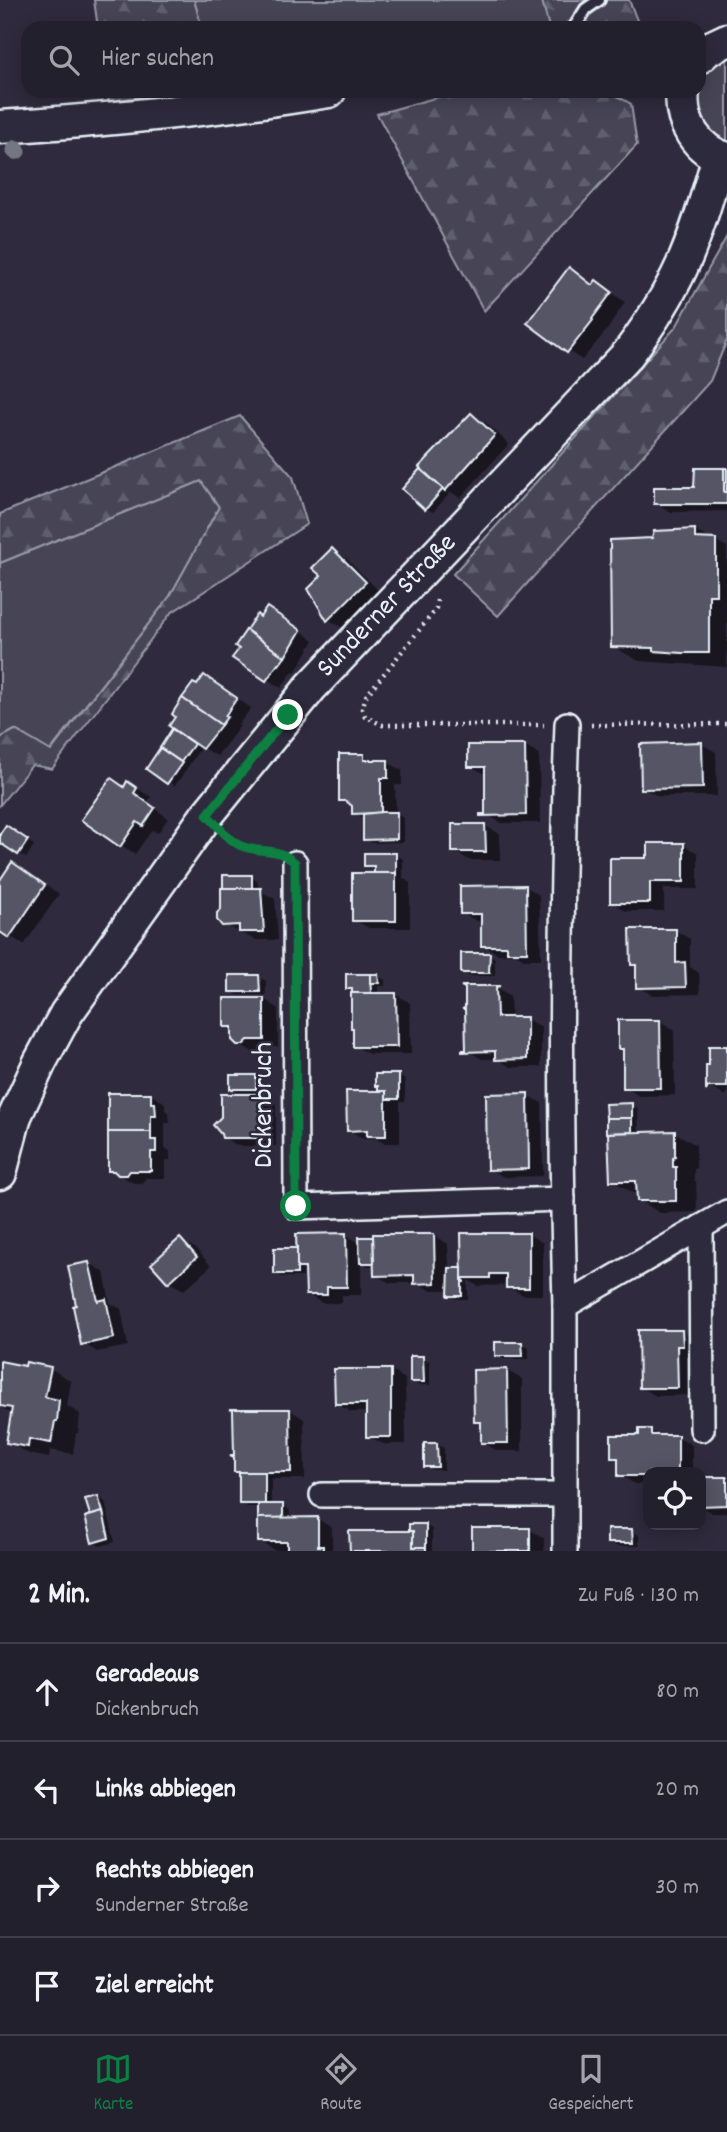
<!DOCTYPE html>
<html lang="de">
<head>
<meta charset="utf-8">
<style>
  :root { --surface:#23202e; --page:#2f2d3a; --text:#f1f3f6; --muted:#a3a3aa; --line:#403e4a; --accent:#0b8043 }
  body { margin:0; font-family:Dekko,sans-serif; background:var(--page); color:var(--text) }
  .controls { position:absolute; right:21px; bottom:21px; display:grid; overflow:hidden; border-radius:14px; box-shadow:0 4px 18px #0003 }
  .controls button { width:63px; height:63px; display:grid; place-items:center; padding:0; border:0; border-bottom:2px solid var(--line); background:var(--surface); color:var(--text); font:35px sans-serif }
  .stop { position:absolute; width:21px; height:21px; margin:-16px; border:5px solid #0b8043; border-radius:50%; background:#fff }
  .stop.end { background:#0b8043; border-color:#fff; box-shadow:0 2px 7px #0008 }
  .list { margin:0; padding:0; list-style:none }
  h2 { display:flex; justify-content:space-between; align-items:center; height:91px; margin:0; padding:0 28px; font-size:30px }
  h2 small { font-size:23px; font-weight:400; color:var(--muted) }
  .list li { display:grid; grid-template-columns:46px 1fr auto; gap:21px; align-items:center; box-sizing:border-box; height:98px; padding:0 28px; border-top:2px solid var(--line) }
  .list b { display:block; font-size:26px; white-space:nowrap }
  .list p { margin:0; font-size:23px; white-space:nowrap; color:var(--muted) }
  .list em { font-size:23px; font-style:normal; color:var(--muted) }
  .icon { flex:none; width:38px; height:38px; fill:none; stroke:currentColor; stroke-width:2; stroke-linecap:round; stroke-linejoin:round }
  .map { position:relative; flex:none; width:727px; height:1551px; overflow:hidden }
  .search { position:absolute; background:var(--surface); box-shadow:0 4px 18px #0003; left:21px; right:21px; top:21px; height:77px; display:flex; align-items:center; gap:18px; box-sizing:border-box; padding:0 24px; border-radius:21px; color:var(--muted); font-size:26px }
  .sheet { height:483px; background:var(--surface) }
  nav { display:flex; justify-content:space-around; align-items:center; box-sizing:border-box; height:98px; border-top:2px solid var(--line); background:var(--surface); font-size:19px; color:var(--muted) }
  nav a { display:grid; justify-items:center; gap:4px }
  nav .on { color:var(--accent) }
  .map>svg:first-child { display:block }
</style>
</head>
<body>
<div class="map">
<svg width="727" height="1551" viewBox="0 0 727 1551">
  <defs>
    <pattern id="forest-firs" width="22" height="20" patternUnits="userSpaceOnUse" patternTransform="scale(1.75)"><rect width="22" height="20" fill="#464455"/><path d="M5 1l3.5 6h-7zM16 11l3.5 6h-7z" fill="#615f6e"/></pattern>
  </defs>
  <rect width="100%" height="100%" fill="#2f2a3d"/>
  <filter id="ink" filterUnits="userSpaceOnUse"><feTurbulence type="fractalNoise" baseFrequency=".0143" numOctaves="2"/><feDisplacementMap in="SourceGraphic" scale="14" xChannelSelector="R" yChannelSelector="G"/><feConvolveMatrix kernelMatrix="1 2 1 2 8 2 1 2 1" color-interpolation-filters="sRGB"/></filter>
  <g filter="url(#ink)">
    <g fill="#464455" stroke="#979aa6" stroke-width="2">
      <polygon points="194,0 542,0 549,27 202,28"/>
      <path d="M727,56V141C689,124 687,73 727,56Z"/>
      <polygon points="201,481 219,507 170,596 50,751 15,730 0,738 0,563"/>
    </g>
    <g fill="url(#forest-firs)" stroke="#979aa6" stroke-width="2">
      <polygon points="94,0 194,0 202,28 98,28"/>
      <polygon points="542,0 629,0 640,28 549,27"/>
      <polygon points="107,91 164,91 163,94 109,101"/>
      <polygon points="460,91 608,91 631,104 637,145 484,311 377,114"/>
      <polygon points="727,236 727,340 710,381 498,616 453,574 676,327"/>
      <polygon points="240,416 293,477 307,524 171,613 52,769 32,765 0,805 0,738 15,730 51,751 170,596 219,507 201,481 0,563 0,514"/>
    </g>
    <g fill="#0007">
      <polygon points="569,270 594,285 596,282 625,302 607,330 582,360 568,351"/>
      <polygon points="471,415 486,423 509,444 460,498 451,492 433,512 426,508 420,471 431,477"/>
      <polygon points="727,470 727,511 671,512 656,503 696,489"/>
      <polygon points="695,531 727,547 727,667 639,661 612,646 654,540"/>
      <polygon points="332,550 346,558 379,591 343,628 328,619 324,576"/>
      <polygon points="282,618 314,640 300,664 295,672 293,671 281,688 267,679 261,619"/>
      <polygon points="219,686 251,708 238,725 240,726 217,756 201,747 175,786 148,769 173,732 182,737"/>
      <polygon points="701,744 716,752 717,796 658,796 643,788"/>
      <polygon points="524,746 539,755 540,823 502,823 487,815 487,775 470,766"/>
      <polygon points="363,756 374,762 387,762 402,770 402,785 395,785 396,813 403,818 404,842 372,843 365,839 365,819 354,813 354,807 341,800"/>
      <polygon points="128,783 151,797 147,803 168,818 158,833 152,830 135,854 83,820 125,788"/>
      <polygon points="485,826 500,834 500,860 469,860 454,851"/>
      <polygon points="13,832 34,845 26,858 0,841 0,838"/>
      <polygon points="683,845 698,853 698,889 664,889 664,911 626,911 612,902"/>
      <polygon points="396,855 403,859 403,878 410,883 410,928 369,928 354,920 376,874 376,869 365,865"/>
      <polygon points="27,873 59,894 24,945 0,930 0,883"/>
      <polygon points="251,877 258,881 258,890 275,899 278,940 255,940 223,924"/>
      <polygon points="525,886 539,895 541,959 524,959 515,954 498,954 483,945 483,921 477,921 462,913"/>
      <polygon points="675,930 690,939 690,967 699,973 700,994 653,995 638,987 638,967 633,964"/>
      <polygon points="488,954 495,958 495,976 470,976 463,972"/>
      <polygon points="378,976 385,980 385,986 378,986 378,994 396,994 410,1003 411,1054 369,1054 355,1046 354,991 348,988"/>
      <polygon points="259,977 266,981 266,995 238,995 231,991"/>
      <polygon points="495,988 510,996 511,1019 526,1019 541,1027 541,1067 511,1067 497,1059 482,1059 468,1051"/>
      <polygon points="264,999 278,1008 278,1047 263,1047 259,1052 253,1052 238,1043 234,1030 226,1025"/>
      <polygon points="660,1021 674,1030 675,1095 639,1096 625,1087 625,1051 620,1048"/>
      <polygon points="727,1048 727,1095 723,1095 708,1086"/>
      <polygon points="398,1076 405,1080 405,1102 400,1102 400,1143 384,1143 375,1138 363,1138 348,1130"/>
      <polygon points="255,1077 262,1081 262,1092 238,1092 231,1088"/>
      <polygon points="150,1094 165,1103 165,1110 169,1113 170,1123 165,1123 165,1148 170,1151 170,1160 165,1160 165,1178 146,1178 142,1183 134,1183 110,1170"/>
      <polygon points="527,1095 542,1103 543,1176 504,1177 489,1169"/>
      <polygon points="261,1096 276,1104 276,1146 238,1146 223,1137 223,1117"/>
      <polygon points="631,1105 638,1109 639,1134 674,1132 696,1145 696,1169 694,1169 694,1180 696,1181 697,1212 660,1213 639,1200 638,1193 633,1193 612,1180 610,1132"/>
      <polygon points="528,1234 543,1243 543,1295 523,1295 508,1287 508,1282 504,1282 504,1285 478,1286 468,1280 468,1299 457,1299 450,1295 450,1290 430,1290 417,1283 390,1283 375,1275 375,1266 368,1266 361,1262 361,1295 342,1295 342,1303 322,1303 307,1294 307,1272 303,1269 303,1277 282,1277 275,1273 298,1250 346,1235 361,1244 373,1239 375,1242 434,1235 448,1244 449,1270 463,1270"/>
      <polygon points="180,1240 195,1248 211,1266 184,1290 169,1282 153,1264"/>
      <polygon points="89,1263 104,1272 110,1303 121,1309 128,1346 97,1352 83,1343 78,1307"/>
      <polygon points="682,1331 696,1340 692,1395 656,1396 641,1387"/>
      <polygon points="522,1343 529,1347 529,1359 503,1359 496,1355"/>
      <polygon points="423,1358 430,1362 430,1385 418,1385 411,1381"/>
      <polygon points="0,1363 27,1368 50,1368 71,1381 67,1406 80,1414 78,1433 76,1433 73,1454 50,1450 49,1458 29,1454 8,1442 12,1414 0,1407"/>
      <polygon points="391,1370 405,1379 406,1444 383,1444 368,1436 368,1412 351,1412 336,1403"/>
      <polygon points="507,1371 522,1379 522,1451 497,1451 483,1442 482,1425 475,1421"/>
      <polygon points="290,1410 304,1419 305,1479 271,1479 271,1506 283,1506 290,1510 290,1519 318,1519 332,1528 332,1551 274,1550 260,1541 259,1507 248,1507 241,1503 241,1474 236,1471"/>
      <polygon points="651,1431 661,1437 677,1437 692,1445 692,1472 648,1472 648,1484 635,1484 620,1475 620,1461 613,1457"/>
      <polygon points="437,1444 444,1448 444,1470 433,1470 426,1466"/>
      <polygon points="701,1479 727,1479 727,1513 712,1513 702,1507 701,1509"/>
      <polygon points="98,1497 105,1502 115,1542 100,1546 93,1542 92,1516"/>
      <polygon points="425,1525 432,1529 432,1551 351,1551 415,1533"/>
      <polygon points="530,1530 544,1538 544,1551 474,1551"/>
      <polygon points="632,1531 639,1535 639,1546 616,1546 609,1542"/>
    </g>
    <g fill="#575565" stroke="#e8f1f8" stroke-width="2">
      <polygon points="569,267 592,285 596,280 612,292 592,319 593,320 567,353 527,323"/>
      <polygon points="471,413 495,435 445,491 419,467"/>
      <polygon points="695,468 724,468 724,492 727,492 727,504 654,504 654,487 694,487"/>
      <rect x="724" y="468" width="3" height="24"/>
      <polygon points="420,469 443,489 425,510 402,489"/>
      <polygon points="695,529 695,538 716,539 716,595 709,595 709,653 682,653 654,651 654,648 611,647 610,540 652,538 654,531"/>
      <polygon points="332,548 366,582 327,621 308,589 321,576 312,568"/>
      <polygon points="267,607 301,630 285,657 246,630 257,614 260,617"/>
      <polygon points="246,630 285,657 279,665 278,664 266,681 232,658 239,649 235,646"/>
      <polygon points="204,675 237,698 225,716 227,717 221,725 182,698 193,683 197,685"/>
      <polygon points="182,698 221,725 202,749 169,726 175,717 172,714"/>
      <polygon points="172,729 194,744 181,762 160,748"/>
      <polygon points="702,742 703,788 641,789 640,744"/>
      <polygon points="468,745 525,745 526,815 480,816 480,814 485,814 485,767 468,767"/>
      <polygon points="160,748 182,763 167,784 146,769"/>
      <polygon points="339,754 364,754 364,760 388,760 388,778 381,778 381,813 352,814 352,806 346,801 339,801"/>
      <polygon points="111,778 124,787 127,781 137,788 134,793 155,808 143,826 137,822 120,847 81,820"/>
      <polygon points="382,812 397,812 397,839 363,840 363,814"/>
      <polygon points="452,824 485,824 486,852 452,852"/>
      <polygon points="6,825 28,840 18,855 0,843 0,834"/>
      <polygon points="648,843 684,843 684,882 650,882 650,903 610,903 610,858 646,858 646,855 648,855"/>
      <polygon points="364,853 396,853 396,873 374,873 374,866 364,866"/>
      <polygon points="12,862 45,885 9,938 0,932 0,880"/>
      <rect x="352" y="873" width="44" height="48"/>
      <rect x="223" y="875" width="29" height="13"/>
      <polygon points="526,885 527,952 507,952 507,946 481,946 481,914 460,914 460,886"/>
      <polygon points="221,888 261,888 264,932 239,932 239,925 222,926 217,920 217,913 221,909"/>
      <polygon points="630,929 676,929 676,963 685,962 686,987 636,988 636,965 631,965"/>
      <polygon points="461,953 490,953 489,972 490,973 461,973"/>
      <polygon points="346,974 370,974 371,993 352,993 352,989 346,989"/>
      <polygon points="370,974 378,974 379,983 370,983"/>
      <polygon points="229,975 259,975 260,992 229,992"/>
      <polygon points="461,986 500,986 496,987 497,1017 527,1017 527,1059 495,1060 495,1051 462,1052 462,1050 466,1050 465,1009 462,1009 465,1008 465,988"/>
      <polygon points="351,993 396,993 397,1047 353,1047 353,1028 351,1028"/>
      <polygon points="224,998 264,998 264,1040 248,1040 243,1045 237,1045 232,1040 232,1027 224,1027"/>
      <polygon points="618,1020 660,1020 661,1088 623,1088 623,1049 618,1049"/>
      <polygon points="709,1046 727,1046 727,1087 708,1087 706,1091 706,1065 709,1065"/>
      <polygon points="375,1074 399,1074 399,1099 386,1099 386,1091 378,1091 378,1086 375,1086"/>
      <rect x="230" y="1075" width="26" height="14"/>
      <polygon points="346,1091 386,1091 386,1136 367,1136 367,1130 347,1131"/>
      <polygon points="108,1093 151,1093 151,1103 155,1103 156,1116 151,1116 151,1132 108,1132"/>
      <polygon points="528,1093 529,1169 487,1170 486,1094"/>
      <polygon points="221,1094 262,1094 262,1138 222,1138 221,1134 213,1125 221,1117"/>
      <polygon points="632,1103 632,1118 606,1118 605,1104"/>
      <polygon points="606,1118 632,1118 632,1132 606,1133"/>
      <polygon points="675,1131 675,1157 673,1158 673,1167 676,1167 676,1201 637,1201 636,1181 610,1181 608,1133"/>
      <polygon points="108,1132 151,1132 151,1140 156,1140 156,1152 151,1152 151,1171 130,1171 127,1175 118,1175 114,1171 108,1171"/>
      <polygon points="346,1233 347,1287 327,1287 327,1295 306,1295 305,1268 297,1268 296,1234"/>
      <polygon points="461,1233 529,1233 529,1288 506,1288 506,1274 490,1274 490,1278 463,1278 464,1282 462,1282"/>
      <polygon points="373,1234 434,1234 435,1283 414,1284 414,1275 374,1276"/>
      <polygon points="359,1237 373,1237 374,1263 360,1263"/>
      <polygon points="180,1238 197,1257 168,1283 151,1264"/>
      <rect x="274" y="1248" width="23" height="26"/>
      <polygon points="89,1262 98,1301 106,1299 114,1338 81,1345 73,1306 76,1305 68,1266"/>
      <polygon points="449,1268 462,1268 462,1296 448,1296"/>
      <polygon points="638,1330 682,1330 683,1346 677,1346 678,1388 639,1388"/>
      <polygon points="495,1342 522,1342 523,1356 495,1356"/>
      <polygon points="410,1356 423,1356 424,1382 410,1382"/>
      <polygon points="0,1361 25,1366 26,1362 51,1367 45,1397 59,1400 57,1421 55,1421 51,1443 29,1439 28,1447 6,1443 12,1408 0,1406"/>
      <polygon points="334,1369 391,1369 391,1437 366,1437 366,1404 335,1404"/>
      <polygon points="507,1369 508,1443 481,1443 481,1422 474,1422 473,1370"/>
      <polygon points="229,1409 290,1409 291,1472 234,1472 234,1457 230,1455 234,1455 233,1410"/>
      <polygon points="639,1429 651,1429 651,1435 678,1435 678,1472 648,1472 648,1476 618,1476 618,1458 611,1458 611,1435 639,1435"/>
      <polygon points="424,1443 437,1443 438,1467 424,1467"/>
      <rect x="239" y="1472" width="26" height="32"/>
      <polygon points="701,1477 727,1477 727,1505 701,1506"/>
      <polygon points="98,1496 103,1512 85,1517 90,1515 85,1499"/>
      <rect x="258" y="1504" width="25" height="14"/>
      <polygon points="103,1512 109,1538 92,1543 85,1517"/>
      <polygon points="318,1517 318,1546 323,1546 323,1551 287,1551 287,1542 258,1542 258,1518"/>
      <polygon points="409,1524 426,1524 426,1547 413,1547 413,1531 409,1531"/>
      <rect x="472" y="1528" width="58" height="23"/>
      <polygon points="607,1529 632,1529 633,1543 607,1543"/>
      <polygon points="349,1531 413,1531 413,1547 426,1547 426,1551 350,1551"/>
    </g>
    <g fill="none" stroke-linecap="round" stroke-linejoin="round">
      <defs>
        <polyline id="lane" points="574,28 586,9 599,0"/>
        <g id="street">
          <polyline points="295,863 296,1207 563,1199"/>
          <polyline points="701,1227 702,1429"/>
          <path d="M565,1306C560,1113 560,918 567,724"/>
          <polyline points="322,1495 564,1495"/>
          <polyline points="565,1551 565,1306 727,1212"/>
        </g>
        <g id="secondary">
          <polyline points="699,57 708,49 727,40"/>
          <path d="M683,91C679,122 697,151 727,159"/>
          <path d="M0,127C110,120 220,109 329,91"/>
          <path d="M0,1173L15,1116L40,1062L66,1014L207,815L311,687L628,354C648,327 668,297 682,266C698,231 708,193 719,157"/>
        </g>
      </defs>
      <use href="#lane" stroke="#e8f1f8" stroke-width="16"/>
      <use href="#street" stroke="#e8f1f8" stroke-width="28"/>
      <use href="#secondary" stroke="#e8f1f8" stroke-width="37"/>
      <g stroke="#e8f1f8" stroke-width="4.5" stroke-dasharray="2 5" stroke-linecap="butt">
        <polyline points="437,600 436,608 433,613 366,696 362,709 365,716 382,725 544,725"/>
        <polyline points="591,725 727,724"/>
        <path d="M227,836C240,850 256,849 273,851"/>
      </g>
      <use href="#lane" stroke="#2f2a3d" stroke-width="10"/>
      <use href="#street" stroke="#2f2a3d" stroke-width="23"/>
      <use href="#secondary" stroke="#2f2a3d" stroke-width="32"/>
    </g>
    <circle fill="#757684" cx="16" cy="150" r="10"/>
  </g>
  <g fill="none" stroke-linecap="round" stroke-linejoin="round" filter="url(#ink)">
    <path stroke="#0b8043" stroke-width="9" d="M288,715L207,815C217,824 227,839 239,845C260,855 277,845 295,863L296,1206"/>
  </g>
  <g text-anchor="middle" dominant-baseline="central" stroke-width="5" stroke-linejoin="round" paint-order="stroke">
    <g font-size="28" fill="#e8f1f8" stroke="#2f2a3d">
      <text transform="translate(388 607) rotate(-46)">Sunderner Straße</text>
      <text transform="translate(266 1105) rotate(-90)">Dickenbruch</text>
    </g>
  </g>
</svg>
<div class="controls">
<button><svg class="icon" aria-label="locate" viewBox="0 0 24 24"><circle cx="12" cy="12" r="6"/><path d="M12 2v4M12 18v4M2 12h4M18 12h4"/></svg></button>
</div>
<div class="stop" style="left:296px;top:1206px"></div>
<div class="stop end" style="left:288px;top:715px"></div>
<div class="search"><svg class="icon" aria-label="search" viewBox="0 0 24 24"><circle cx="10" cy="10" r="6"/><path d="M15 15l6 6"/></svg>Hier suchen</div>
</div>
<section class="sheet">
<h2>2 Min.<small>Zu Fuß · 130 m</small></h2>
<ul class="list">
<li><svg class="icon" aria-label="ahead" viewBox="0 0 24 24"><path d="M12 20V5M6 11l6-6 6 6"/></svg><div><b>Geradeaus</b><p>Dickenbruch</p></div><em>80 m</em></li>
<li><svg class="icon" aria-label="left" viewBox="0 0 24 24"><path d="M17 20v-9H6M10 6l-5 5 5 5"/></svg><div><b>Links abbiegen</b></div><em>20 m</em></li>
<li><svg class="icon" aria-label="right" viewBox="0 0 24 24"><path d="M7 20v-9h11M14 6l5 5-5 5"/></svg><div><b>Rechts abbiegen</b><p>Sunderner Straße</p></div><em>30 m</em></li>
<li><svg class="icon" aria-label="arrive" viewBox="0 0 24 24"><path d="M6 21V4h12l-3 4 3 4H6"/></svg><div><b>Ziel erreicht</b></div></li>
</ul>
</section>
<nav>
<a class="on"><svg class="icon" aria-label="map" viewBox="0 0 24 24"><path d="M3 6l6-2 6 2 6-2v14l-6 2-6-2-6 2zM9 4v14M15 6v14"/></svg>Karte</a>
<a><svg class="icon" aria-label="directions" viewBox="0 0 24 24"><path d="M12 3l9 9-9 9-9-9zM9 14v-3h6M13 9l2 2-2 2"/></svg>Route</a>
<a><svg class="icon" aria-label="saved" viewBox="0 0 24 24"><path d="M7 4h10v16l-5-4-5 4z"/></svg>Gespeichert</a>
</nav>
</body>
</html>
